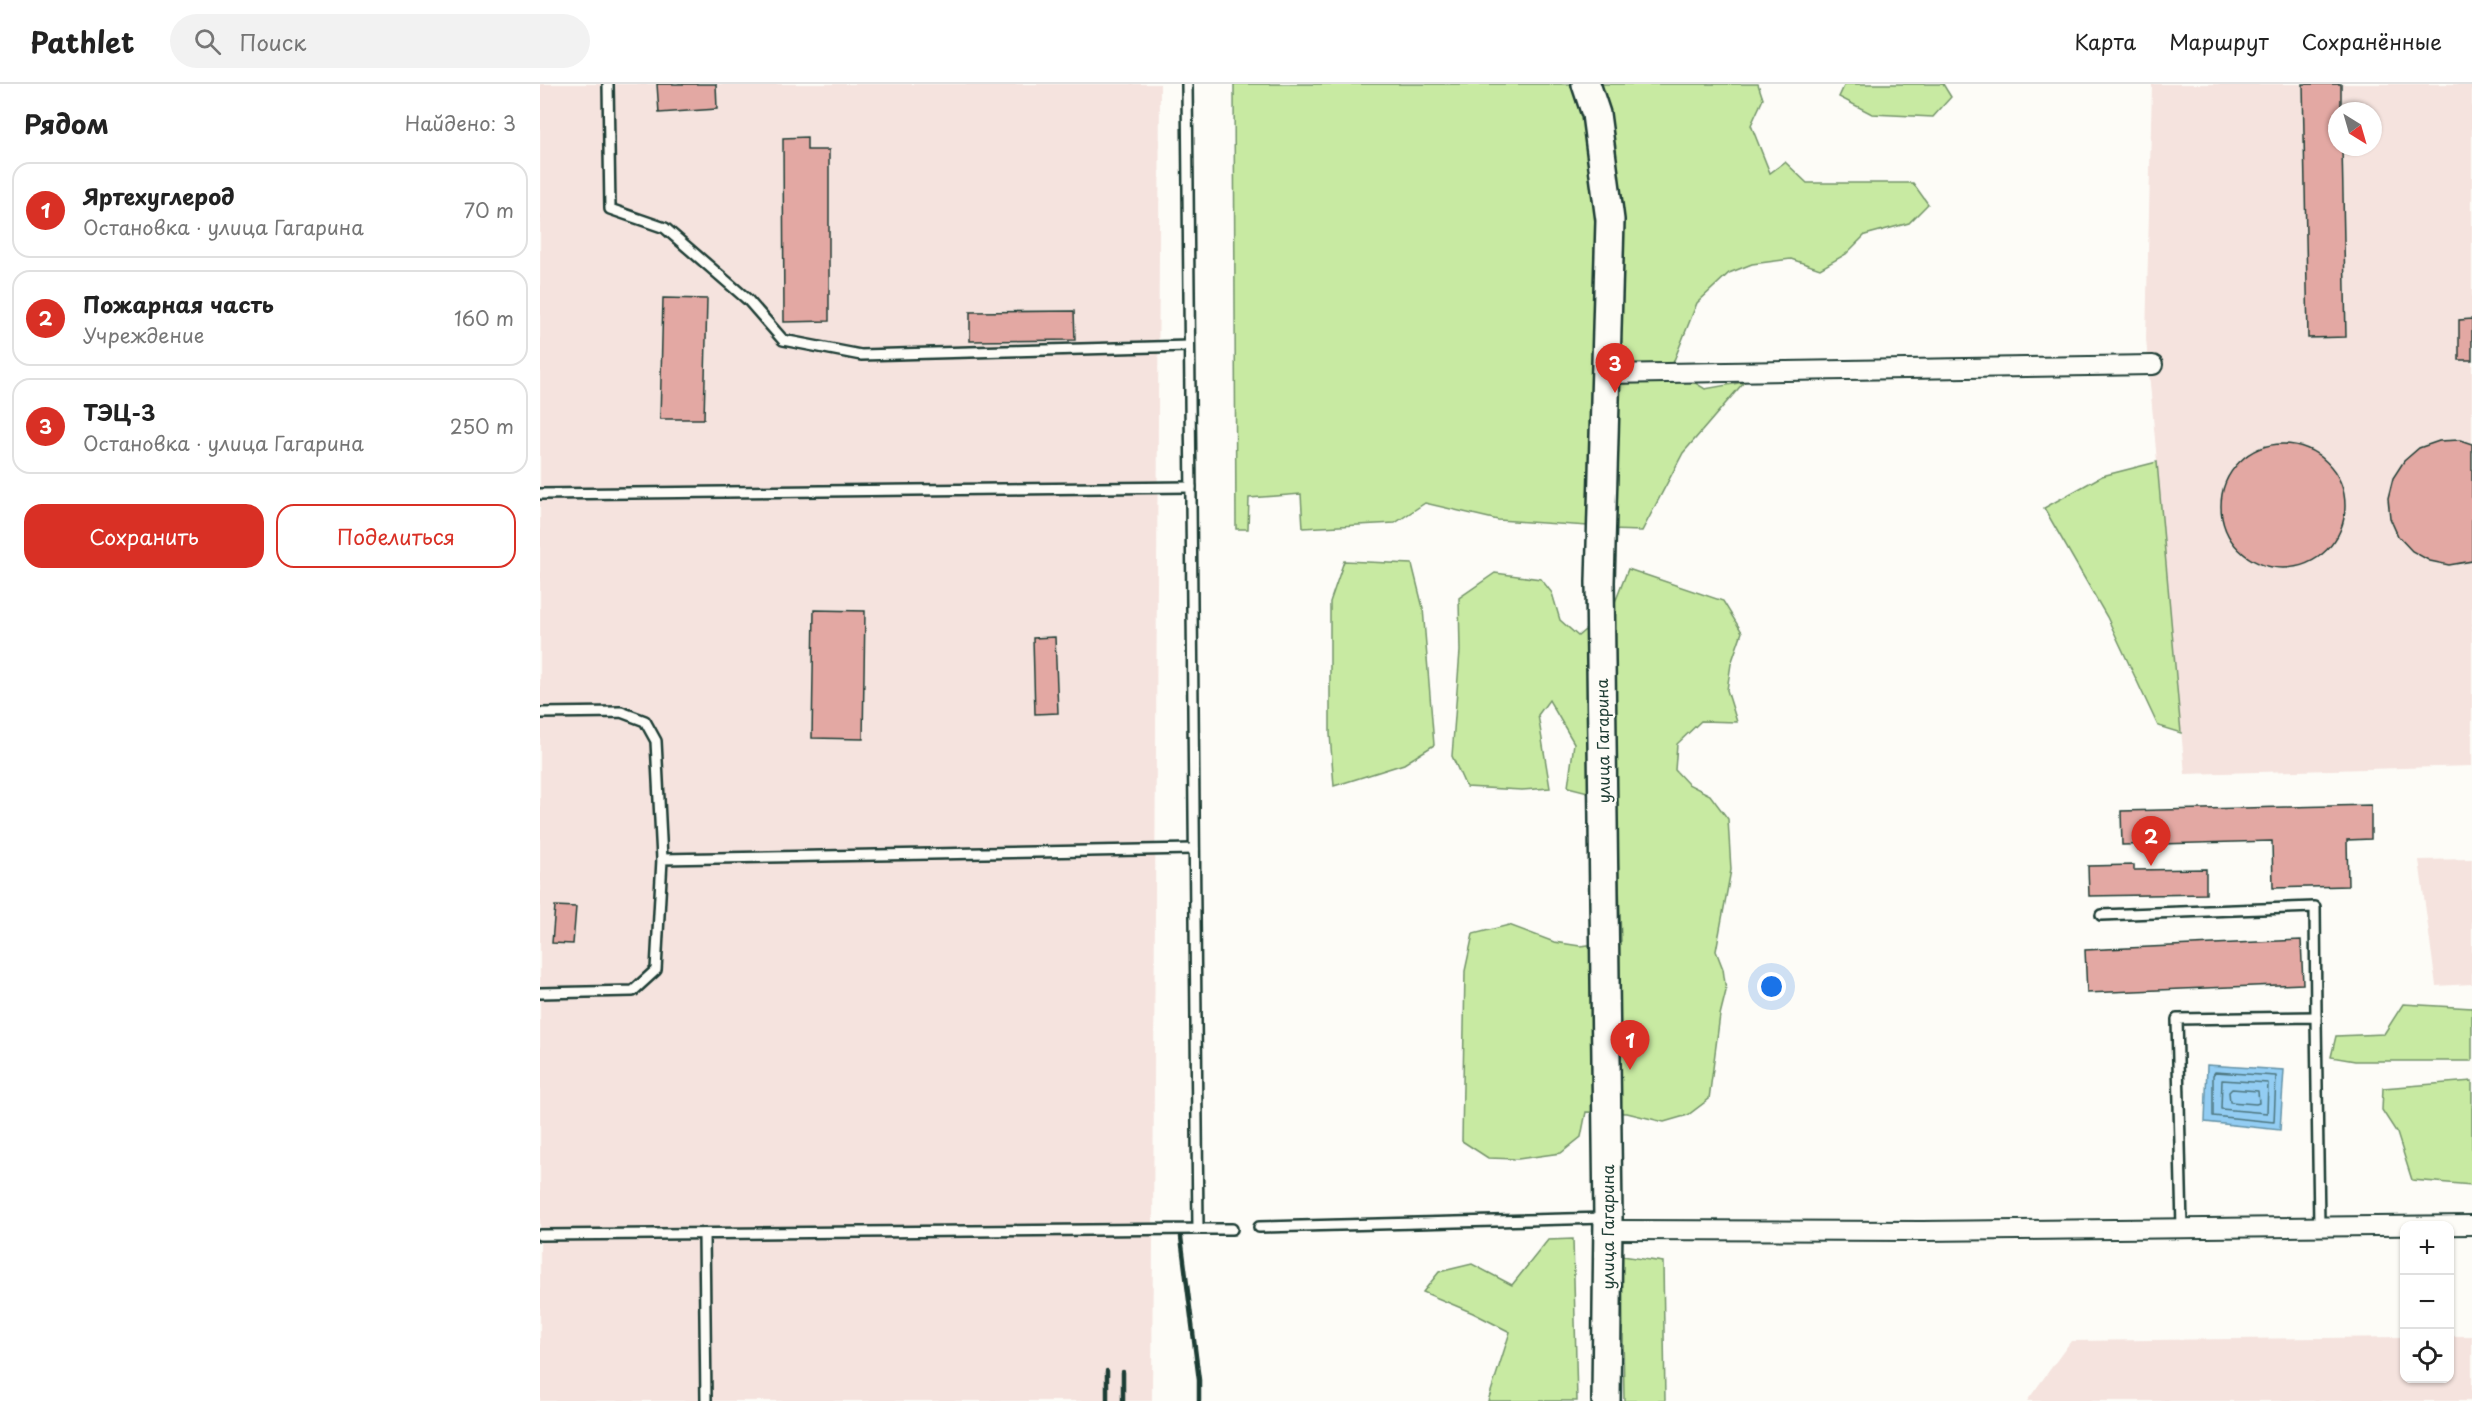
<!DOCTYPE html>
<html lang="ru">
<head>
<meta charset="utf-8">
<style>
  :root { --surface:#fff; --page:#f2f2f2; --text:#222; --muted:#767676; --line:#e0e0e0; --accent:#d93025 }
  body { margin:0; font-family:"Playpen Sans",sans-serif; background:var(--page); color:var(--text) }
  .controls { position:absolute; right:18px; bottom:18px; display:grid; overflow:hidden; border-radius:12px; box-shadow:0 2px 4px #0004 }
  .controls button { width:54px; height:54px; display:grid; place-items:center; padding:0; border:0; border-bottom:2px solid var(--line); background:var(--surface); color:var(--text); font:30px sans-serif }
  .compass { position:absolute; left:1788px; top:18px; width:54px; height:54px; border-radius:50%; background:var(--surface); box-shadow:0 2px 4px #0004; rotate:143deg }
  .you { position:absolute; left:1232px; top:903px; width:21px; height:21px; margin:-15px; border:4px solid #fff; border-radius:50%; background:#1a73e8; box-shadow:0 0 0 9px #1a73e833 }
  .badge { display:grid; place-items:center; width:39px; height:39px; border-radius:50%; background:var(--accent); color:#fff; font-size:20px; font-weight:700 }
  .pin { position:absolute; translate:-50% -50px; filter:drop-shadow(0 2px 3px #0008) }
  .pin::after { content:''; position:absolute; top:32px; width:21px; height:18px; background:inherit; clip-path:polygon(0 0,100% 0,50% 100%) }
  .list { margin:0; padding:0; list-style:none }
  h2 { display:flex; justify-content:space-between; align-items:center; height:78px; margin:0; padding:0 24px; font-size:26px }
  h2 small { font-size:20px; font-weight:400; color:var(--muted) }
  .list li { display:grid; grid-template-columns:39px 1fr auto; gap:18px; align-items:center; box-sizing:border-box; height:96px; margin:0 12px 12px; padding:0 12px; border:2px solid var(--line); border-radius:18px }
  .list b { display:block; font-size:22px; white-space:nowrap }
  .list p { margin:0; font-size:20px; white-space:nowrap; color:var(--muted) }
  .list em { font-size:20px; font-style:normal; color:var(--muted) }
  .actions { display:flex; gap:12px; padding:18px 24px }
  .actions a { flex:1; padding:14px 0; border:2px solid var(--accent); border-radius:18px; text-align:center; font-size:21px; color:var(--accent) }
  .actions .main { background:var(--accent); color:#fff }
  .icon { flex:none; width:33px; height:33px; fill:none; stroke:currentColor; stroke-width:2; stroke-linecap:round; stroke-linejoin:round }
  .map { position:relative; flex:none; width:1932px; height:1317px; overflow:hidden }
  header { display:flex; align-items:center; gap:36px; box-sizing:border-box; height:84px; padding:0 30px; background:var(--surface); border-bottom:2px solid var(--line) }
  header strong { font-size:28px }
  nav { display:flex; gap:33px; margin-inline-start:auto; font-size:21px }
  .search { width:420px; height:54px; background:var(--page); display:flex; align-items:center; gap:15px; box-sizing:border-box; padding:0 21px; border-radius:33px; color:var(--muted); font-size:22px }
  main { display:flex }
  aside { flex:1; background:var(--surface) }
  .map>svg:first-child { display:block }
</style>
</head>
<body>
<header>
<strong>Pathlet</strong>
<div class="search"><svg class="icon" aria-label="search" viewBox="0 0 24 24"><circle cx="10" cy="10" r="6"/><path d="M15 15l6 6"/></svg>Поиск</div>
<nav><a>Карта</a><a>Маршрут</a><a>Сохранённые</a></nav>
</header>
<main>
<aside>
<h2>Рядом<small>Найдено: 3</small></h2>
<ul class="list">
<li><span class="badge">1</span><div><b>Яртехуглерод</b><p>Остановка · улица Гагарина</p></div><em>70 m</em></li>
<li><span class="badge">2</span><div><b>Пожарная часть</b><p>Учреждение</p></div><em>160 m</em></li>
<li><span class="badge">3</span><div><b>ТЭЦ-3</b><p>Остановка · улица Гагарина</p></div><em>250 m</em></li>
</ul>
<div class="actions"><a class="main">Сохранить</a><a>Поделиться</a></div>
</aside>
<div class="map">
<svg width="1932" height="1317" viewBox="0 0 1932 1317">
  <rect width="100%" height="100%" fill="#fdfcf7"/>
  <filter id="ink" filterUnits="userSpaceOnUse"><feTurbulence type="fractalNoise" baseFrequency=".0167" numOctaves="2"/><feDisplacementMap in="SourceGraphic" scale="12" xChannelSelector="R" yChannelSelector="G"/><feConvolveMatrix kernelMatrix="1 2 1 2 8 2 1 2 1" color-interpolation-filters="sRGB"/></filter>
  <g filter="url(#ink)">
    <g fill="#f5e3de" fill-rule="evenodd">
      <polygon points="0,0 620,0 612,1317 0,1317"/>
      <path d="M1612,0H1932V682L1645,690L1606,255ZM1797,27H1833V63H1797Z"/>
      <polygon points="1932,775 1932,900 1896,902 1879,776"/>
      <polygon points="1910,1252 1932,1252 1932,1317 1487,1317 1531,1257 1864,1253 1864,1294 1910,1294"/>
    </g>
    <g fill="#c8eaa2" stroke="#74946b" stroke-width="1.5">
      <polygon points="694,0 1031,0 1040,21 1047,52 1060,151 1048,442 958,436 885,419 855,439 763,444 761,410 709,414 708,445 696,445"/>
      <polygon points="1054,0 1218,0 1223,15 1211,41 1230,89 1245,78 1267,99 1373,99 1388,120 1369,139 1325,151 1306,170 1280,185 1251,175 1212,180 1189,189 1157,219 1131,284 1165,305 1204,298 1143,369 1102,447 1070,446"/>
      <polygon points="1305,0 1403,0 1411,13 1393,33 1332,30 1299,13"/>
      <polygon points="1617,378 1641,649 1618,642 1567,533 1504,424 1562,392"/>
      <polygon points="804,477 872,480 883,524 894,661 864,680 794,702 790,650 790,518"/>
      <polygon points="1088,485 1183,517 1202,548 1191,580 1187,606 1197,638 1161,637 1137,660 1135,686 1148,700 1170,711 1188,735 1191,786 1176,867 1183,885 1186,907 1180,931 1169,1015 1148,1031 1124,1038 1087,1029 1046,1028 1041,1053 1021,1069 978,1075 948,1074 922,1057 925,887 933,850 969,841 1014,858 1040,862 1081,857 1076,715 1028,703 1034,659 1009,616 998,631 1010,704 982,706 926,703 912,672 920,567 919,514 955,489 1001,495 1012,509 1020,536 1038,552 1074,521"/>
      <polygon points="1863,920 1932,924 1932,977 1815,977 1791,973 1796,952 1844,950"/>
      <polygon points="1932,997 1932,1101 1872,1096 1857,1049 1842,1026 1843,1004"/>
      <polygon points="1033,1155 1037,1317 948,1317 970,1248 933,1229 883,1208 899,1188 932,1180 972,1201 1008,1156"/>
      <polygon points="1082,1172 1123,1178 1125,1317 1084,1317"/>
    </g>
    <polygon fill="#93cdf3" stroke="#6593a7" stroke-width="1.5" points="1667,981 1744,986 1740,1046 1665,1038"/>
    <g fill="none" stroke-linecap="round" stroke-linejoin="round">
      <g stroke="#4d7780" stroke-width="1.5">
        <polygon points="1675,988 1736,992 1734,1038 1673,1032 1673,991"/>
        <polygon points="1682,996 1728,999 1727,1029 1681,1025"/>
        <polygon points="1692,1005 1718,1007 1719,1019 1716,1020 1690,1018 1689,1008"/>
      </g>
    </g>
    <g fill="#e3a8a3" stroke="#1f3d34" stroke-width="1.5">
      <polygon points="117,0 176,0 177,25 119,29"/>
      <polygon points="1763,0 1801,0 1801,27 1797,27 1797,63 1802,63 1806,253 1768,254"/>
      <polygon points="267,53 267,66 289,66 289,237 244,238 243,54"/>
      <polygon points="123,214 167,215 164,335 120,335"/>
      <polygon points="534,227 535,256 430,257 430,228"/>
      <polygon points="1932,235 1932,276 1919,276 1919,236"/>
      <polygon points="1920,356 1932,360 1932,477 1909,481 1890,477 1872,467 1858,452 1850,434 1848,414 1853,394 1864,377 1879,364 1899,357"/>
      <circle cx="1743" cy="422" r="62"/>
      <polygon points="274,526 325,527 323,655 272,654"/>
      <polygon points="515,553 518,629 495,630 493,554"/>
      <polygon points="1831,721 1831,755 1807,756 1808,802 1733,804 1732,757 1582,761 1581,727"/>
      <polygon points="1594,781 1594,786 1666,785 1666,810 1549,812 1548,782"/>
      <polygon points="15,822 36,823 33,860 12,859"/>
      <polygon points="1761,856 1763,900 1547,909 1545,866"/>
    </g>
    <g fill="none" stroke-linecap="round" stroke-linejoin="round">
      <defs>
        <g id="service">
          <polyline points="68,0 70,125 125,144 208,216 243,256 321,271 649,262"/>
          <polyline points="0,410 651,403"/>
          <polyline points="0,629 81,628 105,637 116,657 122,775"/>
          <polyline points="1561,831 1775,823 1776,933"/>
          <polyline points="0,909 93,907 116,886 122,775 654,765"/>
          <polyline points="719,1143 1066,1134"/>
          <polyline points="1642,1144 1637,935 1776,933 1779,1143"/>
          <polyline points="658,1145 692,1145"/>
          <polyline points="164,1150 166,1317"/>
          <polyline points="0,1151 658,1145 647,0"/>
        </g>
        <g id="minor">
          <polyline points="1066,290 1613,281"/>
          <polyline points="1068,1146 1382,1147 1932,1141"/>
        </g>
        <polyline id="secondary" points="1046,0 1056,30 1070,136 1060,498 1068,1134 1066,1317"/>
      </defs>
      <use href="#service" stroke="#1f3d34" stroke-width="14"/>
      <use href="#minor" stroke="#1f3d34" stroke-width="22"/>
      <use href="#secondary" stroke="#1f3d34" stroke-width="32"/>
      <use href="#service" stroke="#fdfcf7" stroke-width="9"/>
      <use href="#minor" stroke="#fdfcf7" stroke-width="18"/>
      <use href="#secondary" stroke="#fdfcf7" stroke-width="27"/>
      <g stroke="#1f3d34" stroke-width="4.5">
        <polyline points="641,1153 659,1296 659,1317"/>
        <polyline points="567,1287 567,1317"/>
        <polyline points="583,1288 583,1317"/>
      </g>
    </g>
  </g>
  <g text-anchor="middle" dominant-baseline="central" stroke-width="4.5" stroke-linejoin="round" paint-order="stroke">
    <g font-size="16" fill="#1f3d34" stroke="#fdfcf7">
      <text transform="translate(1062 657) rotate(-91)">улица Гагарина</text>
      <text transform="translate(1067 1143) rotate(-90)">улица Гагарина</text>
    </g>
  </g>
</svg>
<div class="controls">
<button>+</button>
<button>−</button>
<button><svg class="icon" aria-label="locate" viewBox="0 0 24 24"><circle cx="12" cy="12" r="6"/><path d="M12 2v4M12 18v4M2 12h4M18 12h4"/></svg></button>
</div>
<svg class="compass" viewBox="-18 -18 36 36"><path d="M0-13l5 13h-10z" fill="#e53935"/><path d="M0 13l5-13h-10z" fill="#767676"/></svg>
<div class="you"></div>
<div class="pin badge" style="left:1090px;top:986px">1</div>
<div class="pin badge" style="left:1611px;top:782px">2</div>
<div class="pin badge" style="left:1075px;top:309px">3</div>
</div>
</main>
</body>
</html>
